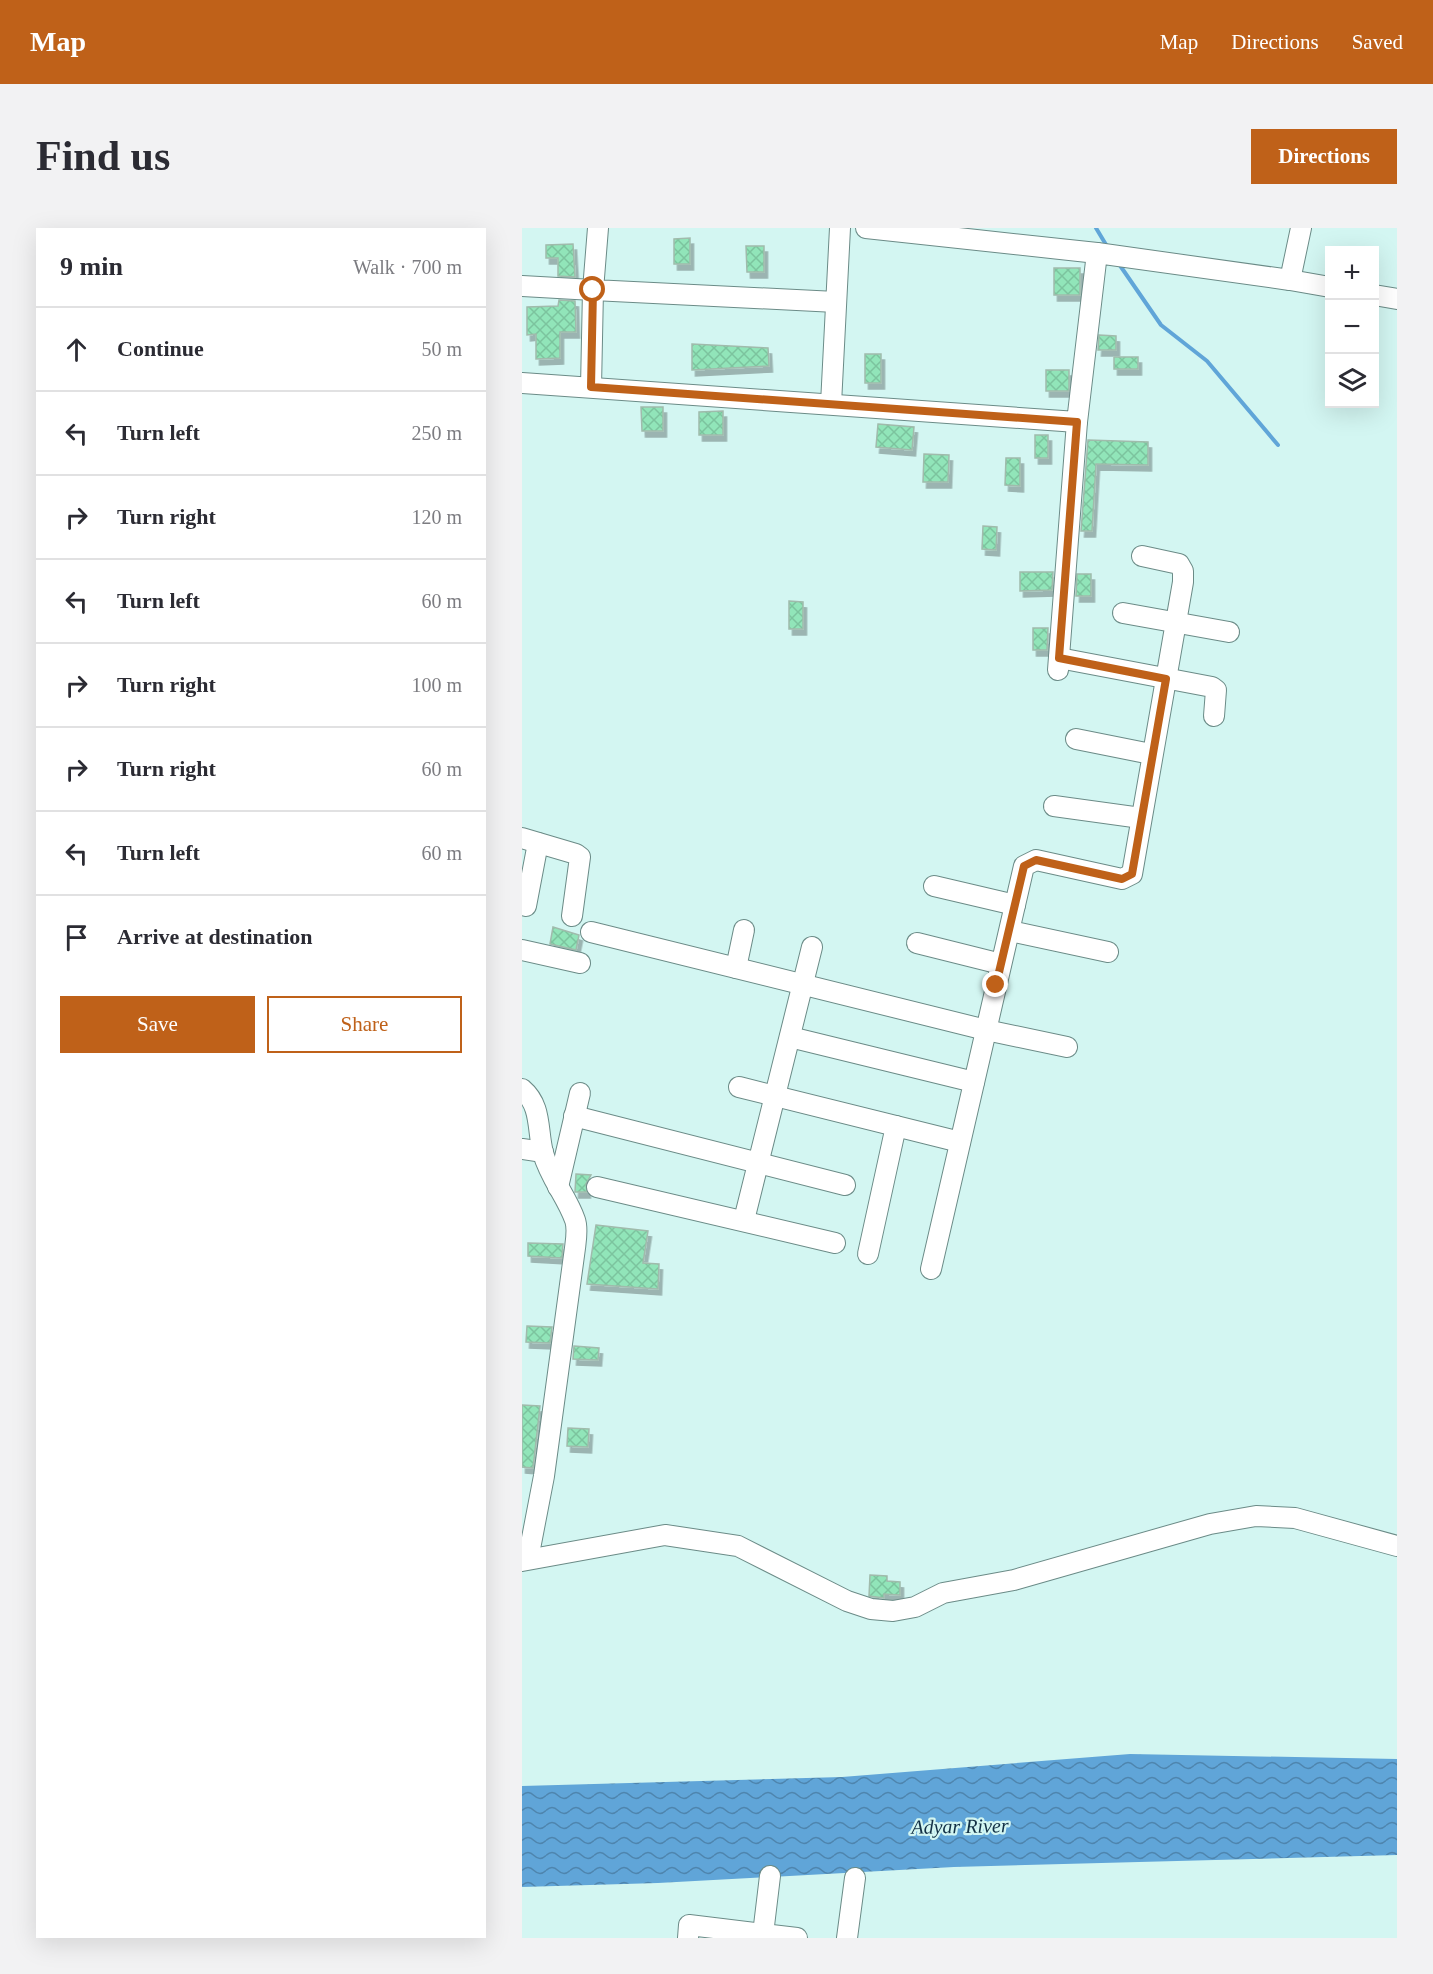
<!DOCTYPE html>
<html lang="en">
<head>
<meta charset="utf-8">
<style>
  :root { --surface:#fff; --page:#f2f2f3; --text:#2b2b33; --muted:#7c7c81; --line:#e1e1e2; --accent:#bf6119 }
  body { margin:0; font-family:"Times New Roman",serif; background:var(--page); color:var(--text) }
  .controls { position:absolute; right:18px; top:18px; display:grid; overflow:hidden; border-radius:0px; box-shadow:0 6px 24px #0002 }
  .controls button { width:54px; height:54px; display:grid; place-items:center; padding:0; border:0; border-bottom:2px solid var(--line); background:var(--surface); color:var(--text); font:30px sans-serif }
  .stop { position:absolute; width:18px; height:18px; margin:-14px; border:4px solid #bf6119; border-radius:50%; background:#fff }
  .stop.end { background:#bf6119; border-color:#fff; box-shadow:0 2px 6px #0008 }
  .list { margin:0; padding:0; list-style:none }
  h2 { display:flex; justify-content:space-between; align-items:center; height:78px; margin:0; padding:0 24px; font-size:26px }
  h2 small { font-size:20px; font-weight:400; color:var(--muted) }
  .list li { display:grid; grid-template-columns:39px 1fr auto; gap:18px; align-items:center; box-sizing:border-box; height:84px; padding:0 24px; border-top:2px solid var(--line) }
  .list b { display:block; font-size:22px; white-space:nowrap }
  .list em { font-size:20px; font-style:normal; color:var(--muted) }
  .actions { display:flex; gap:12px; padding:18px 24px }
  .actions a { flex:1; padding:14px 0; border:2px solid var(--accent); border-radius:0px; text-align:center; font-size:21px; color:var(--accent) }
  .actions .main { background:var(--accent); color:#fff }
  .icon { flex:none; width:33px; height:33px; fill:none; stroke:currentColor; stroke-width:2; stroke-linecap:round; stroke-linejoin:round }
  .map { position:relative; flex:none; width:875px; height:1710px; overflow:hidden; border-radius:0px }
  header { display:flex; align-items:center; gap:36px; box-sizing:border-box; height:84px; padding:0 30px; background:var(--accent); color:#fff }
  header strong { font-size:28px }
  nav { display:flex; gap:33px; margin-inline-start:auto; font-size:21px }
  .intro { display:flex; align-items:center; justify-content:space-between; box-sizing:border-box; height:144px; padding:0 36px }
  h1 { margin:0; font-size:42px }
  .button { padding:15px 27px; border-radius:0px; background:var(--accent); color:#fff; font-size:21px; font-weight:700 }
  main { display:flex; gap:36px; padding:0 36px }
  aside { flex:1; background:var(--surface); border-radius:0px; box-shadow:0 6px 24px #0002 }
  .map>svg:first-child { display:block }
</style>
</head>
<body>
<header>
<strong>Map</strong>
<nav><a>Map</a><a>Directions</a><a>Saved</a></nav>
</header>
<div class="intro"><h1>Find us</h1><a class="button">Directions</a></div>
<main>
<aside>
<h2>9 min<small>Walk · 700 m</small></h2>
<ul class="list">
<li><svg class="icon" aria-label="ahead" viewBox="0 0 24 24"><path d="M12 20V5M6 11l6-6 6 6"/></svg><div><b>Continue</b></div><em>50 m</em></li>
<li><svg class="icon" aria-label="left" viewBox="0 0 24 24"><path d="M17 20v-9H6M10 6l-5 5 5 5"/></svg><div><b>Turn left</b></div><em>250 m</em></li>
<li><svg class="icon" aria-label="right" viewBox="0 0 24 24"><path d="M7 20v-9h11M14 6l5 5-5 5"/></svg><div><b>Turn right</b></div><em>120 m</em></li>
<li><svg class="icon" aria-label="left" viewBox="0 0 24 24"><path d="M17 20v-9H6M10 6l-5 5 5 5"/></svg><div><b>Turn left</b></div><em>60 m</em></li>
<li><svg class="icon" aria-label="right" viewBox="0 0 24 24"><path d="M7 20v-9h11M14 6l5 5-5 5"/></svg><div><b>Turn right</b></div><em>100 m</em></li>
<li><svg class="icon" aria-label="right" viewBox="0 0 24 24"><path d="M7 20v-9h11M14 6l5 5-5 5"/></svg><div><b>Turn right</b></div><em>60 m</em></li>
<li><svg class="icon" aria-label="left" viewBox="0 0 24 24"><path d="M17 20v-9H6M10 6l-5 5 5 5"/></svg><div><b>Turn left</b></div><em>60 m</em></li>
<li><svg class="icon" aria-label="arrive" viewBox="0 0 24 24"><path d="M6 21V4h12l-3 4 3 4H6"/></svg><div><b>Arrive at destination</b></div></li>
</ul>
<div class="actions"><a class="main">Save</a><a>Share</a></div>
</aside>
<div class="map">
<svg width="875" height="1710" viewBox="0 0 875 1710">
  <defs>
    <pattern id="water-waves" width="16" height="10" patternUnits="userSpaceOnUse" patternTransform="scale(1.5)"><rect width="16" height="10" fill="#60a5d8"/><path d="M0 5q4-4 8 0t8 0" fill="none" stroke="#4e85ae"/></pattern>
    <pattern id="building-cross-hatch" width="8" height="8" patternUnits="userSpaceOnUse" patternTransform="scale(1.5)"><rect width="8" height="8" fill="#91e5b9"/><path d="M0 0l8 8M0 8l8-8" fill="none" stroke="#7cc49e"/></pattern>
    <filter id="shadow"><feDropShadow dx="3.5" dy="6" stdDeviation="0" flood-color="#0004"/></filter>
  </defs>
  <rect width="100%" height="100%" fill="#d3f6f2"/>
  <polygon fill="url(#water-waves)" points="608,1526 875,1531 875,1627 432,1639 136,1655 0,1659 0,1558 320,1549"/>
  <g fill="none" stroke-linecap="round" stroke-linejoin="round">
    <g stroke="#60a5d8" stroke-width="4">
      <polyline points="574,0 586,20"/>
      <polyline points="597,36 639,97 685,133 756,217"/>
    </g>
  </g>
  <g fill="url(#building-cross-hatch)" stroke="#a0bbac" stroke-width="1.5" filter="url(#shadow)">
    <polygon points="168,10 168,36 152,36 152,11"/>
    <polygon points="51,16 53,49 36,48 36,30 24,30 24,17"/>
    <polygon points="224,18 242,18 242,44 225,44"/>
    <rect x="532" y="40" width="26" height="27"/>
    <polygon points="37,72 53,73 54,104 38,104 38,130 14,131 14,106 5,107 5,79 36,78"/>
    <polygon points="577,107 594,108 594,122 576,122"/>
    <polygon points="170,116 246,120 247,138 170,142"/>
    <rect x="343" y="126" width="16" height="29"/>
    <rect x="592" y="129" width="24" height="12"/>
    <rect x="524" y="142" width="23" height="21"/>
    <polygon points="119,179 141,179 141,203 120,203"/>
    <polygon points="201,183 201,207 177,207 177,184"/>
    <polygon points="356,196 392,199 390,222 354,219"/>
    <rect x="513" y="207" width="13" height="23"/>
    <polygon points="566,212 626,214 626,237 574,236 570,303 559,303"/>
    <polygon points="402,226 427,227 426,254 401,254"/>
    <polygon points="484,230 498,230 498,258 483,257"/>
    <polygon points="461,298 475,299 474,322 460,321"/>
    <polygon points="498,344 531,344 530,362 498,363"/>
    <polygon points="555,346 569,346 569,368 554,368"/>
    <polygon points="267,373 281,374 281,401 267,401"/>
    <polygon points="511,400 526,400 525,422 511,422"/>
    <polygon points="31,699 57,707 54,722 28,716"/>
    <polygon points="54,946 69,947 64,956 65,964 53,964"/>
    <polygon points="74,997 126,1003 121,1035 137,1036 136,1061 65,1056"/>
    <polygon points="6,1015 41,1016 40,1030 6,1028"/>
    <polygon points="5,1098 30,1099 28,1115 4,1114"/>
    <polygon points="52,1118 77,1120 76,1132 51,1131"/>
    <polygon points="0,1177 18,1178 11,1240 0,1239"/>
    <polygon points="46,1200 67,1201 66,1219 45,1218"/>
    <polygon points="348,1347 365,1348 365,1353 378,1354 378,1367 362,1366 362,1370 347,1368"/>
  </g>
  <g fill="none" stroke-linecap="round" stroke-linejoin="round">
    <defs>
      <g id="minor">
        <polyline points="76,0 71,62 314,74"/>
        <polyline points="344,0 575,25"/>
        <polyline points="768,52 808,59"/>
        <polyline points="0,58 71,62 69,159"/>
        <polyline points="852,67 875,71"/>
        <polyline points="0,155 555,194 575,25 768,52 779,0"/>
        <polyline points="309,176 318,0"/>
        <polyline points="601,385 707,404"/>
        <polyline points="537,430 690,459 694,462 692,488"/>
        <polyline points="536,442 555,194"/>
        <polyline points="554,511 629,526"/>
        <polyline points="532,578 619,590"/>
        <polyline points="0,610 54,626 58,629 50,688"/>
        <polyline points="412,658 493,677"/>
        <polyline points="4,678 16,615"/>
        <polyline points="488,703 586,724"/>
        <polyline points="69,704 464,802 545,819"/>
        <polyline points="395,715 479,736"/>
        <polyline points="0,722 58,735"/>
        <polyline points="214,740 222,702"/>
        <polyline points="268,809 452,854"/>
        <polyline points="217,859 438,914"/>
        <path d="M0,861C20,878 15,901 21,925C28,950 45,969 53,992C56,1000 54,1012 53,1020L22,1248L6,1331"/>
        <polyline points="52,888 323,957"/>
        <polyline points="0,921 21,924"/>
        <polyline points="36,959 58,865"/>
        <polyline points="75,959 313,1015"/>
        <polyline points="222,992 290,719"/>
        <polyline points="346,1026 374,898"/>
        <polyline points="409,1041 502,638 514,632 600,651 610,646 661,354 661,343 657,336 620,328"/>
        <polyline points="0,1333 143,1307 216,1318 325,1373 349,1381 371,1383 393,1379 421,1365 492,1352 688,1296 734,1288 773,1290 875,1318"/>
        <polyline points="241,1706 248,1648"/>
        <polyline points="166,1710 167,1697 275,1710"/>
        <polyline points="325,1710 333,1650"/>
      </g>
    </defs>
    <use href="#minor" stroke="#6b8b87" stroke-width="22"/>
    <use href="#minor" stroke="#fff" stroke-width="20"/>
  </g>
  <g fill="none" stroke-linecap="round" stroke-linejoin="round">
    <polyline stroke="#bf6119" stroke-width="8" points="71,62 69,159 555,194 537,430 644,451 610,646 600,651 514,632 502,638 474,757"/>
  </g>
  <g text-anchor="middle" dominant-baseline="central" stroke-width="4.5" stroke-linejoin="round" paint-order="stroke">
    <g font-size="20" font-style="italic" fill="#123045" stroke="#d3f6f2">
      <text transform="translate(438 1598) rotate(-1)">Adyar River</text>
    </g>
  </g>
</svg>
<div class="controls">
<button>+</button>
<button>−</button>
<button><svg class="icon" aria-label="layers" viewBox="0 0 24 24"><path d="M12 4l9 5-9 5-9-5zM3 14l9 5 9-5"/></svg></button>
</div>
<div class="stop" style="left:71px;top:62px"></div>
<div class="stop end" style="left:474px;top:757px"></div>
</div>
</main>
</body>
</html>
